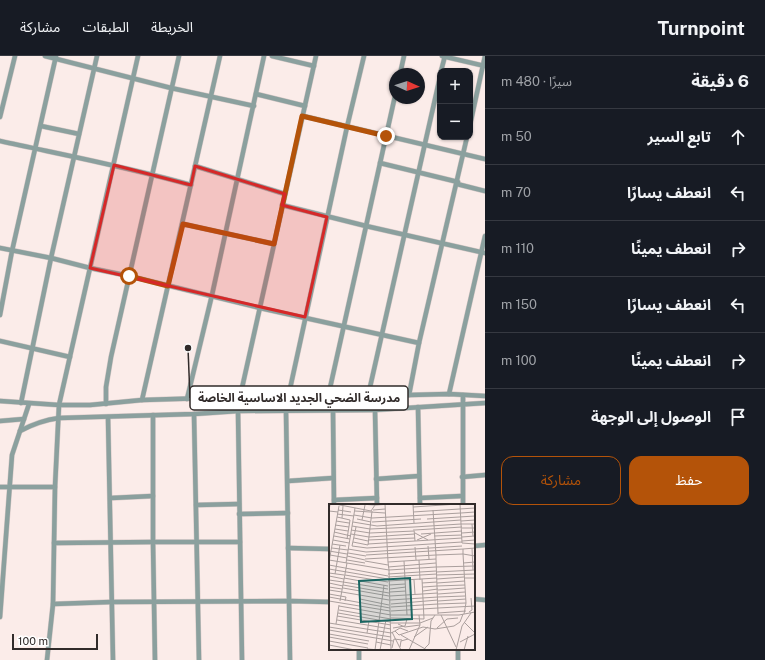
<!DOCTYPE html>
<html lang="ar">
<head>
<meta charset="utf-8">
<style>
  :root { --surface:#171b24; --page:#20242c; --text:#f1f3f6; --muted:#9ea1a6; --line:#363941; --accent:#b45309 }
  body { margin:0; font-family:"Public Sans","Noto Sans Arabic",sans-serif; background:var(--page); color:var(--text); direction:rtl }
  .controls { position:absolute; right:12px; top:12px; display:grid; overflow:hidden; border-radius:8px; box-shadow:0 1px 3px #0004 }
  .controls button { width:36px; height:36px; display:grid; place-items:center; padding:0; border:0; border-bottom:1px solid var(--line); background:var(--surface); color:var(--text); font:20px sans-serif }
  .compass { position:absolute; left:389px; top:12px; width:36px; height:36px; border-radius:50%; background:var(--surface); box-shadow:0 1px 3px #0004; rotate:93deg }
  .scale { position:absolute; left:12px; bottom:10px; width:86px; box-sizing:border-box; padding-left:4px; border:2px solid #312b2a; border-top:0; font-size:11px; line-height:14px; white-space:nowrap; color:#312b2a; -webkit-text-stroke:3px #fff; paint-order:stroke }
  .stop { position:absolute; width:12px; height:12px; margin:-9px; border:3px solid #b45309; border-radius:50%; background:#fff }
  .stop.end { background:#b45309; border-color:#fff; box-shadow:0 1px 4px #0008 }
  .list { margin:0; padding:0; list-style:none }
  h2 { display:flex; justify-content:space-between; align-items:center; height:52px; margin:0; padding:0 16px; font-size:17px }
  h2 small { font-size:13px; font-weight:400; color:var(--muted) }
  .list li { display:grid; grid-template-columns:26px 1fr auto; gap:12px; align-items:center; box-sizing:border-box; height:56px; padding:0 16px; border-top:1px solid var(--line) }
  .list b { display:block; font-size:15px; white-space:nowrap }
  .list em { font-size:13px; font-style:normal; color:var(--muted) }
  .actions { display:flex; gap:8px; padding:12px 16px }
  .actions a { flex:1; padding:9px 0; border:1px solid var(--accent); border-radius:12px; text-align:center; font-size:14px; color:var(--accent) }
  .actions .main { background:var(--accent); color:#fff }
  .icon { flex:none; width:22px; height:22px; fill:none; stroke:currentColor; stroke-width:2; stroke-linecap:round; stroke-linejoin:round }
  .map { position:relative; flex:none; width:485px; height:604px; overflow:hidden; direction:ltr }
  header { display:flex; align-items:center; gap:24px; box-sizing:border-box; height:56px; padding:0 20px; background:var(--surface); border-bottom:1px solid var(--line) }
  header strong { font-size:19px }
  nav { display:flex; gap:22px; margin-inline-start:auto; font-size:14px }
  main { display:flex }
  aside { flex:1; background:var(--surface) }
  .map>svg:first-child { display:block }
</style>
</head>
<body>
<header>
<strong>Turnpoint</strong>
<nav><a>الخريطة</a><a>الطبقات</a><a>مشاركة</a></nav>
</header>
<main>
<aside>
<h2>6 دقيقة<small>سيرًا · 480 m</small></h2>
<ul class="list">
<li><svg class="icon" aria-label="ahead" viewBox="0 0 24 24"><path d="M12 20V5M6 11l6-6 6 6"/></svg><div><b>تابع السير</b></div><em>50 m</em></li>
<li><svg class="icon" aria-label="left" viewBox="0 0 24 24"><path d="M17 20v-9H6M10 6l-5 5 5 5"/></svg><div><b>انعطف يسارًا</b></div><em>70 m</em></li>
<li><svg class="icon" aria-label="right" viewBox="0 0 24 24"><path d="M7 20v-9h11M14 6l5 5-5 5"/></svg><div><b>انعطف يمينًا</b></div><em>110 m</em></li>
<li><svg class="icon" aria-label="left" viewBox="0 0 24 24"><path d="M17 20v-9H6M10 6l-5 5 5 5"/></svg><div><b>انعطف يسارًا</b></div><em>150 m</em></li>
<li><svg class="icon" aria-label="right" viewBox="0 0 24 24"><path d="M7 20v-9h11M14 6l5 5-5 5"/></svg><div><b>انعطف يمينًا</b></div><em>100 m</em></li>
<li><svg class="icon" aria-label="arrive" viewBox="0 0 24 24"><path d="M6 21V4h12l-3 4 3 4H6"/></svg><div><b>الوصول إلى الوجهة</b></div></li>
</ul>
<div class="actions"><a class="main">حفظ</a><a>مشاركة</a></div>
</aside>
<div class="map">
<svg width="485" height="604" viewBox="0 0 485 604">
  <rect width="100%" height="100%" fill="#fbece9"/>
  <g fill="none" stroke-linecap="round" stroke-linejoin="round">
    <defs>
      <g id="minor">
        <polyline points="45,0 171,32 254,50"/>
        <polyline points="272,0 314,10"/>
        <polyline points="442,0 485,10"/>
        <polyline points="441,15 445,0"/>
        <polyline points="400,18 404,0"/>
        <polyline points="256,38 305,50"/>
        <polyline points="303,60 485,103"/>
        <polyline points="0,61 15,0"/>
        <polyline points="470,69 485,0"/>
        <polyline points="41,70 79,78"/>
        <path d="M0,85C64,99 128,111 191,129"/>
        <polyline points="380,107 458,126"/>
        <polyline points="195,110 285,138"/>
        <polyline points="457,128 485,135"/>
        <polyline points="282,149 366,170 485,197"/>
        <polyline points="183,168 274,188"/>
        <polyline points="0,192 51,202 90,212 129,220 260,252 419,287"/>
        <polyline points="0,259 12,195 56,0"/>
        <polyline points="0,285 70,301"/>
        <polyline points="449,338 485,180"/>
        <polyline points="409,339 419,287 467,81"/>
        <polyline points="368,340 440,21"/>
        <polyline points="240,341 316,0"/>
        <polyline points="328,341 395,40"/>
        <polyline points="288,342 347,71 364,0"/>
        <polyline points="187,343 212,239 264,0"/>
        <polyline points="142,344 220,0"/>
        <polyline points="0,345 59,349 90,349 142,344 240,341 288,342 449,338 485,340"/>
        <polyline points="21,347 51,202 97,0"/>
        <polyline points="106,348 106,331 111,301 179,0"/>
        <polyline points="418,351 420,449"/>
        <polyline points="375,354 377,449"/>
        <polyline points="238,355 242,604"/>
        <polyline points="286,355 290,604"/>
        <polyline points="333,355 334,449"/>
        <polyline points="194,358 199,604"/>
        <polyline points="153,359 153,486 155,604"/>
        <polyline points="108,361 113,604"/>
        <polyline points="0,365 24,363"/>
        <path d="M20,375C33,368 44,364 59,362L194,358L238,355L375,354L485,347"/>
        <polyline points="462,421 485,419"/>
        <polyline points="376,423 419,420"/>
        <polyline points="288,425 333,422"/>
        <polyline points="0,431 55,431"/>
        <polyline points="111,442 153,440"/>
        <polyline points="420,442 462,440"/>
        <polyline points="334,444 377,442"/>
        <polyline points="196,449 239,448"/>
        <polyline points="463,449 463,339"/>
        <polyline points="239,458 288,457"/>
        <polyline points="54,487 153,486 240,486"/>
        <polyline points="474,490 485,489"/>
        <polyline points="288,492 330,493"/>
        <polyline points="474,543 485,544"/>
        <polyline points="53,548 111,546 289,545 330,546"/>
        <polyline points="0,561 12,399 29,348"/>
        <polyline points="359,593 359,604"/>
        <polyline points="47,604 53,548 55,431 59,349 138,0"/>
        <polyline points="458,604 458,593"/>
      </g>
    </defs>
    <use href="#minor" stroke="#d7c9c7" stroke-width="5.5"/>
    <use href="#minor" stroke="#8ba09e" stroke-width="4.5"/>
  </g>
  <g fill="none" stroke-linecap="round" stroke-linejoin="round">
    <polyline stroke="#b45309" stroke-width="5" points="129,220 168,230 183,168 274,188 302,60 386,80"/>
  </g>
  <path fill="#d62828" fill-opacity="0.2" stroke="#d62828" stroke-width="3" stroke-linejoin="round" d="M114,109L191,129L195,110L285,138L282,149L327,161L305,261L90,212Z"/>
  <g transform="translate(329 448)">
    <rect width="146" height="146" fill="#fbece9"/>
    <path fill="none" stroke="#aa9f9d" stroke-width="1" d="M1,0L0,7L9,8M6,0L42,7L46,1L63,0M32,0L45,1M56,0L59,58M84,0L85,19M131,0L133,39M84,3L129,0M9,6L22,8M44,6L56,5M26,7L56,9M84,8L146,4M132,9L146,8M8,10L25,12M25,11L43,14L132,9M8,13L21,16M13,14L14,2M28,15L42,18M98,15L146,12M33,16L36,1M7,17L20,19M132,17L146,16M24,18L48,22L132,16M43,18L92,15M132,20H146M143,20L144,32M6,21L20,23M23,22L41,25L85,23M85,23L132,20M133,24H146M6,25L19,27M85,25L86,37M22,26L41,29L85,27M86,26L133,23M5,28L22,32M86,29L99,36M133,29L146,28M22,30L40,33L86,30M92,30L133,27M5,32L21,35M105,32L133,31M133,33L146,32M25,34L39,37M18,35L21,16M4,36L20,39M39,36L86,34M88,36L102,30M133,37L146,36M24,38L39,41M133,39L146,40M3,40L17,42M39,40L133,34M39,41L43,7M23,42L27,23M23,42L38,44M99,42L100,55M86,43L87,56M3,44L19,46M38,44L133,38M143,44L144,66M19,45L37,48M0,47L18,50M37,48L133,42M19,49L37,52M134,50L137,99L135,110M134,50L146,52M1,51L18,54M37,51L134,45M18,52L36,56M36,55L107,51L104,6M107,55L109,110M0,56L60,66L59,58L107,55V51L134,50V45L146,44M18,56L36,59M90,56L91,76M36,57L59,61M75,57L78,111M0,58L10,2M17,59L26,4M134,59L146,58M0,61L59,72M59,63L107,59M107,63L146,62M0,65L59,75M107,68L146,66M0,69L15,71M6,70L11,41M59,70L107,67M16,71L59,78M108,71L146,70M0,72L15,75M59,73L108,70M15,74L59,82M135,74H146V70M93,75L95,115M108,75L135,73M0,76L14,78M85,76L86,90M59,77L108,74M14,78L59,85M0,79L14,82M93,79L108,78M108,79L136,77M14,81L60,89M60,81L76,80M108,82L136,81M0,83L13,85M94,83L108,82M14,84L60,92M61,85L77,83M0,86L13,88M109,86L136,84M94,87L109,85M13,88L60,96M61,88L77,87M0,90L17,93L16,97M109,90L136,88M61,92L109,89M0,93L61,104M109,93L136,92M31,95L60,101M61,96L109,93M0,97L61,107M11,97L18,59M109,97L137,95M62,100L109,96M109,100L137,99M10,102L62,111H130L146,108M62,103L109,100M109,104L146,102M10,106L62,115M62,107L109,104M140,108L143,106L142,94M9,109L61,118M109,109L137,107M112,111L127,143M8,112L62,121M62,114L95,115M8,116L62,125M135,118L146,129M0,119L62,129L66,127L70,131L94,123L106,125L125,122L131,118L134,110M62,119H91L104,114M7,120L10,101M69,120L76,123L91,121M0,123L62,133M64,124L76,122L78,115M108,124L118,115L129,114M0,126L64,137M66,127L71,124L79,127M63,128L72,146M38,129L40,117M0,130L40,137M72,131L98,146M0,133L39,140M85,133L99,123M0,137L39,144M47,138L62,141M131,138L146,130M0,141L26,146M71,143L72,137L79,135M63,144L65,135L73,136M38,145L51,146M46,146L55,81M51,146L57,116M62,146L60,66L107,63M80,146L91,121L90,111M94,146L100,140L102,117L106,111M127,146L133,122L142,109M135,146L139,132"/>
    <path fill="#1a6662" fill-opacity="0.15" stroke="#1a6662" stroke-width="2" d="M81,74L83,115L32,118L30,77Z"/>
    <rect width="146" height="146" fill="none" stroke="#312b2a" stroke-width="2"/>
  </g>
  <path fill="none" stroke="#312b2a" stroke-width="1.5" d="M188 292L190 342"/>
  <circle fill="#312b2a" stroke="#fff" stroke-width="1.5" cx="188" cy="292" r="4"/>
  <rect fill="#fff" stroke="#312b2a" stroke-width="1.5" x="190" y="330" width="218" height="24" rx="4"/>
  <g font-size="12" text-anchor="middle" font-weight="bold" fill="#312b2a">
    <text x="299" y="346">مدرسة الضحي الجديد الاساسية الخاصة</text>
  </g>
</svg>
<div class="controls">
<button>+</button>
<button>−</button>
</div>
<svg class="compass" viewBox="-18 -18 36 36"><path d="M0-13l5 13h-10z" fill="#e53935"/><path d="M0 13l5-13h-10z" fill="#9ea1a6"/></svg>
<div class="scale">100 m</div>
<div class="stop" style="left:129px;top:220px"></div>
<div class="stop end" style="left:386px;top:80px"></div>
</div>
</main>
</body>
</html>
